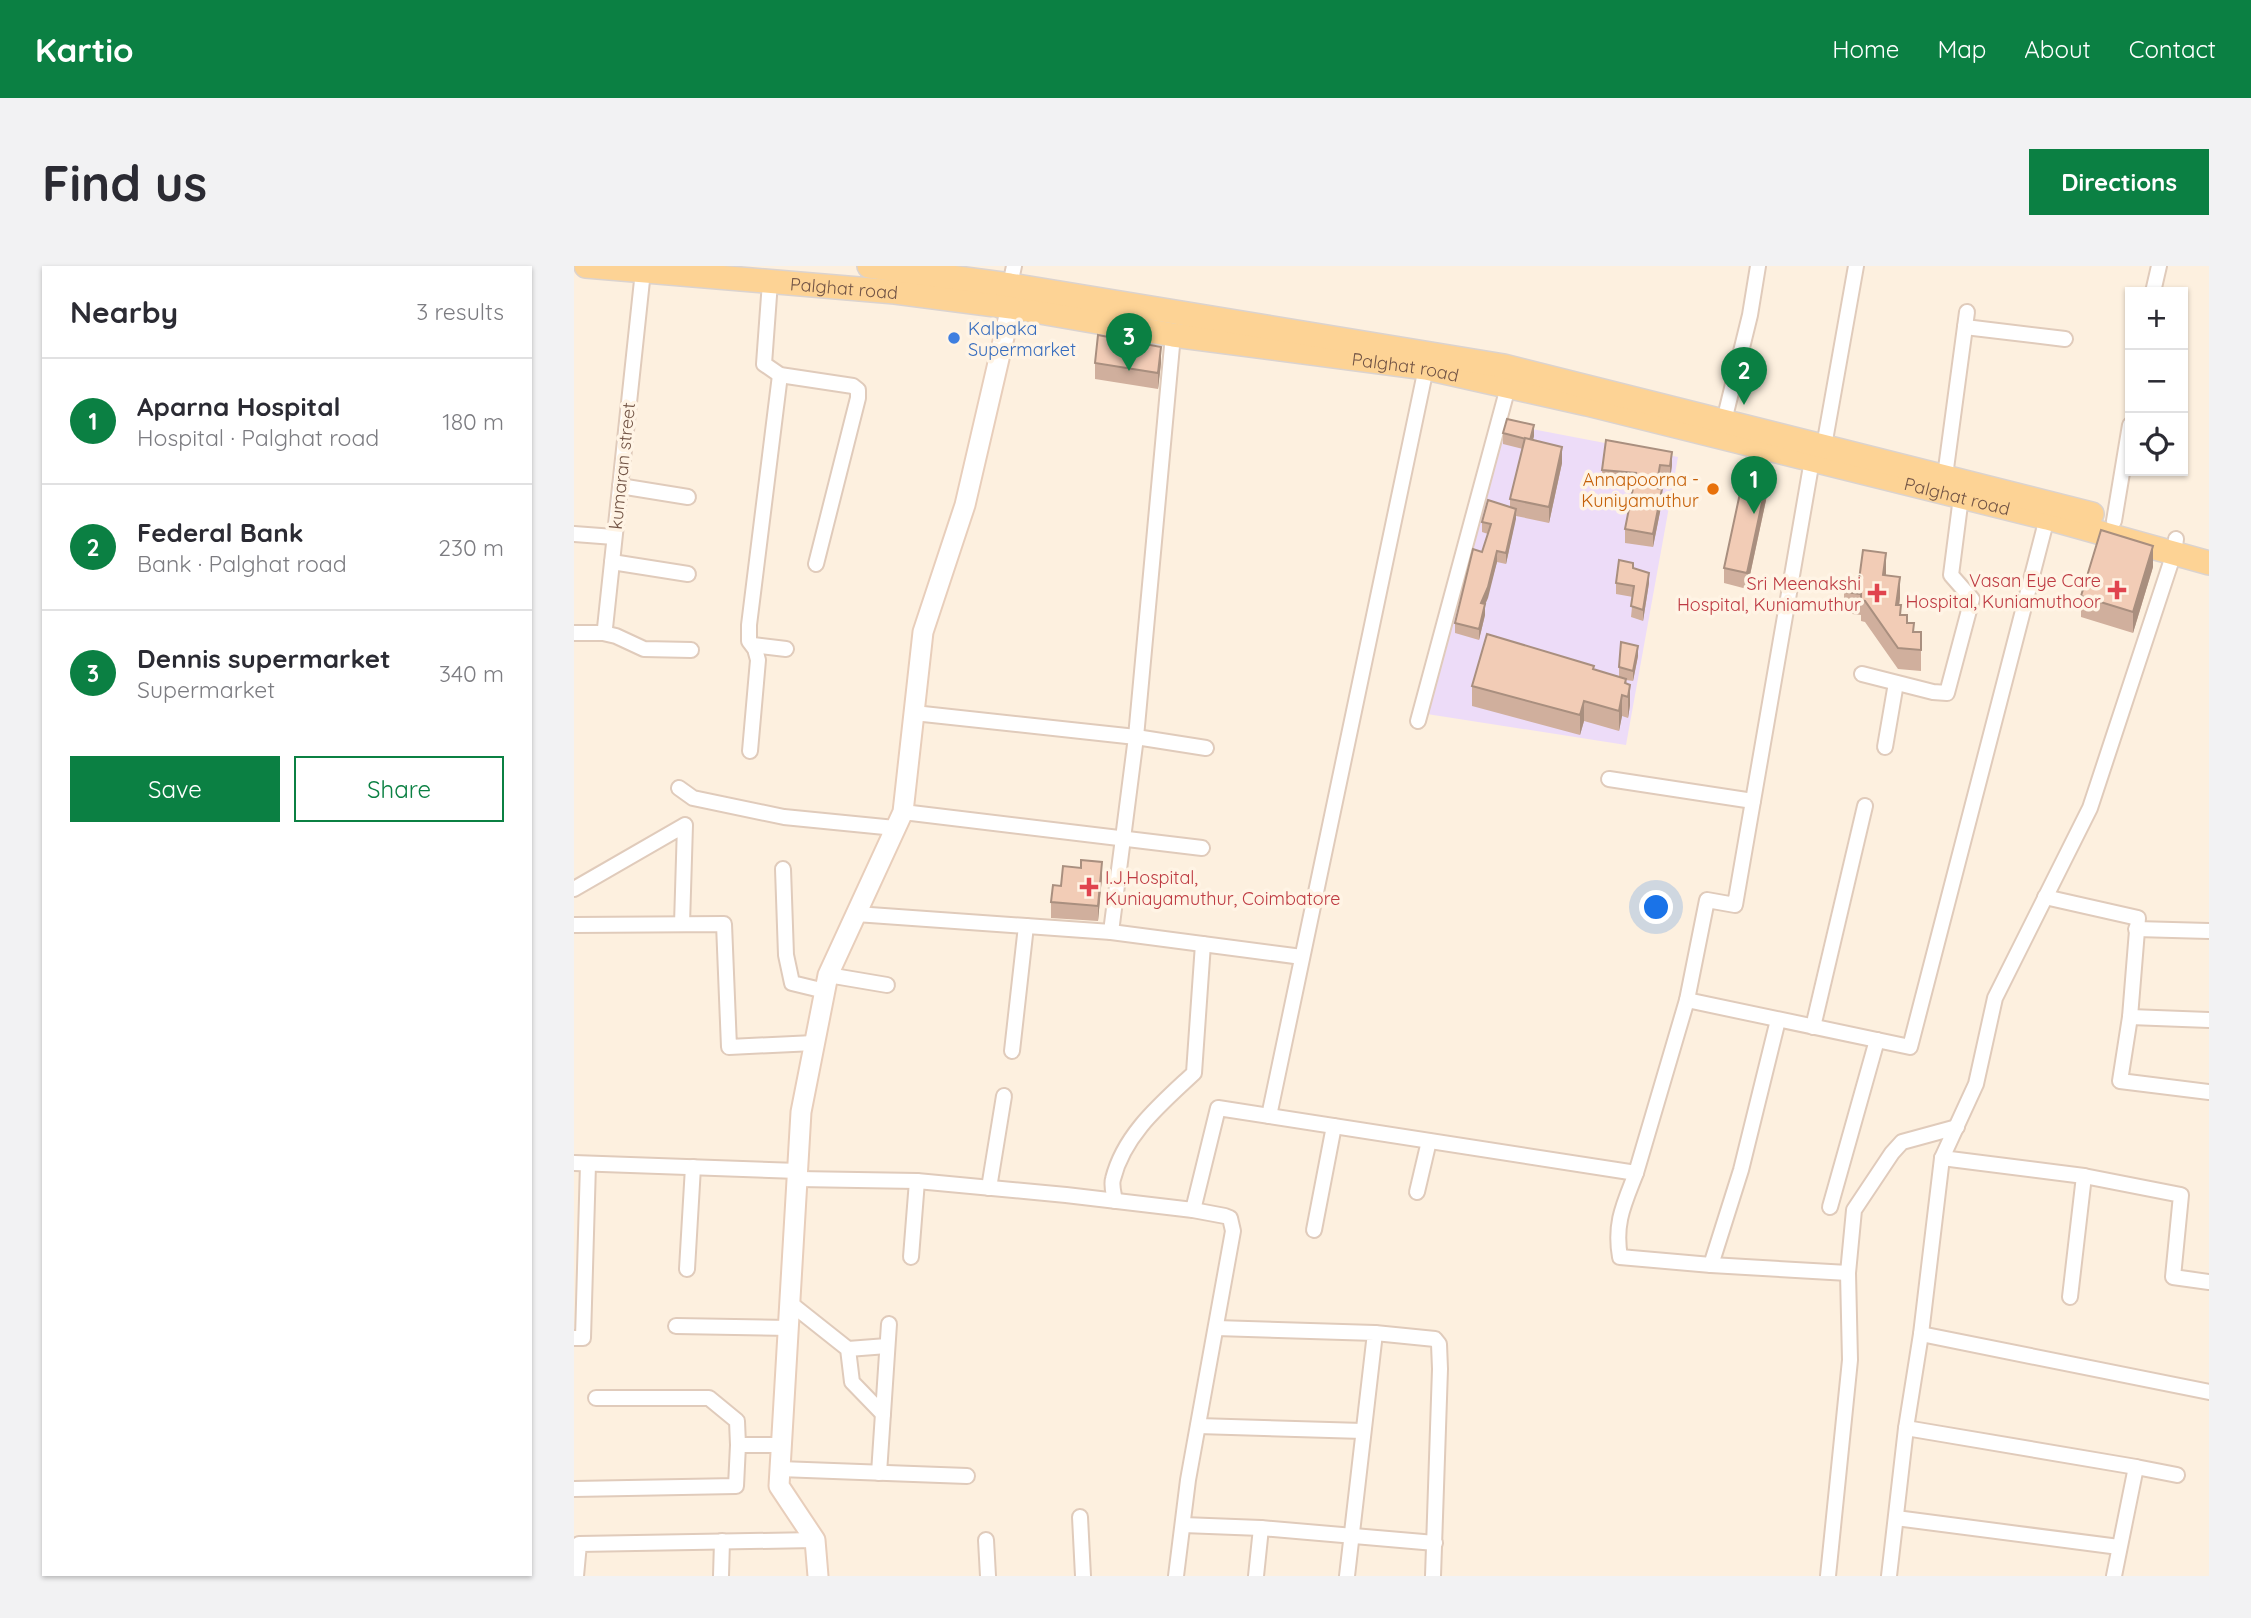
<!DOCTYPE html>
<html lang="en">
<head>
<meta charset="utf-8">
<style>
  :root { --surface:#fff; --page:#f2f2f3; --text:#2b2b33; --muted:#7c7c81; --line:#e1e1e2; --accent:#0b8043 }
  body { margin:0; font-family:Quicksand,sans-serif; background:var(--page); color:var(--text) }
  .controls { position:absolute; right:21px; top:21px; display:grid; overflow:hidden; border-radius:0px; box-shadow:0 2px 5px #0004 }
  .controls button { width:63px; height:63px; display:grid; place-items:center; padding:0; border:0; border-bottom:2px solid var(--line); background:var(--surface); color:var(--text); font:35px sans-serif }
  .you { position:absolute; left:1083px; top:642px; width:24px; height:24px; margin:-18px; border:5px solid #fff; border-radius:50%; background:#1a73e8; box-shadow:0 0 0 10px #1a73e833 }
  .badge { display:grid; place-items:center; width:46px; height:46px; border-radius:50%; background:var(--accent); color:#fff; font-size:23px; font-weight:700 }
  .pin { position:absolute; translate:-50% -58px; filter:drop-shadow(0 2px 4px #0008) }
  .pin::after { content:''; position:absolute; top:37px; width:24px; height:21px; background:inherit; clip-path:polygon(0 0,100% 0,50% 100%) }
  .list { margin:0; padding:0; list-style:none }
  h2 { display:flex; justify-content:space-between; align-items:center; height:91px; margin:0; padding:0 28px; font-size:30px }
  h2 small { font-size:23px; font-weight:400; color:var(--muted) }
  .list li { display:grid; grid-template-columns:46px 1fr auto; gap:21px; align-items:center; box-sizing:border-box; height:126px; padding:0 28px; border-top:2px solid var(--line) }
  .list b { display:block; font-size:26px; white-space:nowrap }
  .list p { margin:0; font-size:23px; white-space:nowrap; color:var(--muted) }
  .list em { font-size:23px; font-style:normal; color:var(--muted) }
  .actions { display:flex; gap:14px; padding:21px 28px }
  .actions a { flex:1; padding:16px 0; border:2px solid var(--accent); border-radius:0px; text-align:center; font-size:24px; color:var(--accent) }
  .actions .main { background:var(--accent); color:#fff }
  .icon { flex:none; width:38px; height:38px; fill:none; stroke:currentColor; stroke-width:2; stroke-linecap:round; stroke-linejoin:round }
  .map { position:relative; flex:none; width:1635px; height:1310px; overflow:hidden; border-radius:0px }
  header { display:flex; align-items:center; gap:42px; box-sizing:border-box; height:98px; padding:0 35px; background:var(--accent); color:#fff }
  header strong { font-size:33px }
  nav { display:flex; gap:38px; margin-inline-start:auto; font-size:24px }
  .intro { display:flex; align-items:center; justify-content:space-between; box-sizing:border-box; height:168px; padding:0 42px }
  h1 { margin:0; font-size:49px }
  .button { padding:18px 32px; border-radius:0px; background:var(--accent); color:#fff; font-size:24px; font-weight:700 }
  main { display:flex; gap:42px; padding:0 42px }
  aside { flex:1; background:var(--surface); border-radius:0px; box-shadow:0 2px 5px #0004 }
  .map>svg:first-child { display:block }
</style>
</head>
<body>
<header>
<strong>Kartio</strong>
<nav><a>Home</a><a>Map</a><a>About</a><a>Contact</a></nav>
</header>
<div class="intro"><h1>Find us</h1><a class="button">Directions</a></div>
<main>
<aside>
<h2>Nearby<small>3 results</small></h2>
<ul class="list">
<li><span class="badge">1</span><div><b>Aparna Hospital</b><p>Hospital · Palghat road</p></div><em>180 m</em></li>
<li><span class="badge">2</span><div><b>Federal Bank</b><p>Bank · Palghat road</p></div><em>230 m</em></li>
<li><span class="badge">3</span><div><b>Dennis supermarket</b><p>Supermarket</p></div><em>340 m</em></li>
</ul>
<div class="actions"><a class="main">Save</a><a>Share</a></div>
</aside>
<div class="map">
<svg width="1635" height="1310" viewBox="0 0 1635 1310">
  <rect width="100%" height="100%" fill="#fdf0df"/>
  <polygon fill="#eddcf8" points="932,158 1104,191 1052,479 853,448"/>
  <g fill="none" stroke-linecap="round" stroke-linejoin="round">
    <defs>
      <g id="street">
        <polyline points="196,16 190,98 206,109 279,120 284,124 284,132 242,298"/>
        <polyline points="436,19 440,0"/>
        <polyline points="1579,26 1585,0"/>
        <polyline points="1391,61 1491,73"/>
        <polyline points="599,69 562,471 537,666 728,691"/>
        <polyline points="1148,163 1176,49 1184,0"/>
        <polyline points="1250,180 1282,0"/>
        <polyline points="1371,210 1393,46"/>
        <polyline points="46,220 114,231"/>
        <polyline points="1540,255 1556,159"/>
        <polyline points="0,268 40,271"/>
        <polyline points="38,296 114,308"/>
        <polyline points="0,367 29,367 31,362 69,5"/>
        <polyline points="29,367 42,370 70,383 117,384"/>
        <polyline points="179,379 212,383"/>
        <polyline points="1288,408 1359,426 1373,427 1398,333 1377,309 1387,231"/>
        <polyline points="340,447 562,471 632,482"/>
        <polyline points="844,455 934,121"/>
        <polyline points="1311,481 1322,417"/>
        <polyline points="176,485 184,394 181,383 175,375 175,359 206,109"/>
        <polyline points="1035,513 1179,535"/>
        <polyline points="105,522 119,532 210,551 321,562"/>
        <polyline points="329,546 628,582"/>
        <polyline points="209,603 212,689 218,717 251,725"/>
        <polyline points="0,623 111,559 108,658"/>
        <polyline points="1471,631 1564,652 1556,751 1546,815 1635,826"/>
        <polyline points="282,648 537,666"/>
        <polyline points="0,659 150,658 155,781 240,777"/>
        <polyline points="1562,663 1635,665"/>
        <polyline points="254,709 313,719"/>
        <polyline points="1113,734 1133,634 1161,639 1238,194"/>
        <polyline points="1556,751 1635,754"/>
        <polyline points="1239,761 1291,540"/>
        <polyline points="438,785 452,660"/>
        <polyline points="695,850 852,102"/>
        <polyline points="1368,892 1510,910 1607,929 1599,1011 1635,1016"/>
        <polyline points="0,897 224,905"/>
        <path d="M1062,907C1050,938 1040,957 1046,991L1137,999L1274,1007L1280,944L1318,887L1328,876L1383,861"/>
        <polyline points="224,913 343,915 492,929 619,944 644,842 1062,907 1113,734 1336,781 1473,252"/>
        <polyline points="415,922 430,830"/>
        <polyline points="843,926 855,875"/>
        <path d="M541,935C540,928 537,920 539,913C550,868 588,837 620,807L629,678"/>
        <polyline points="1256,941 1303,774"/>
        <polyline points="740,964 760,860"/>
        <polyline points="337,991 343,915"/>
        <polyline points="1137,999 1167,904 1204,754"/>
        <polyline points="113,1003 119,901"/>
        <polyline points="1496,1031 1510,910"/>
        <polyline points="216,1037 274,1083 278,1116 309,1148"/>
        <polyline points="102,1060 215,1062"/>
        <polyline points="642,1062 801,1067 773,1310"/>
        <polyline points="801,1067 861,1073 865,1078 866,1103 859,1310"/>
        <polyline points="1347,1068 1635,1126"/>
        <polyline points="0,1072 9,1072 14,898"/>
        <polyline points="274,1083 313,1080"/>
        <polyline points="22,1132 135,1132 163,1155 164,1179 208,1179"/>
        <polyline points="624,1160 789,1165"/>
        <polyline points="1332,1162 1562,1201"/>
        <polyline points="206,1203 393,1210"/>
        <polyline points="305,1207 315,1058"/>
        <polyline points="0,1223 162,1220 164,1179"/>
        <polyline points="506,1251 509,1310"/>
        <polyline points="1322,1252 1545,1281"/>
        <polyline points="609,1259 687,1262 861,1277"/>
        <polyline points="412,1274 414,1310"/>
        <polyline points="2,1310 5,1278 241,1274"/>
        <polyline points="147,1310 148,1275"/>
        <polyline points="602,1310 614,1214 659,965 656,952 651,950 619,944"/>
        <polyline points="682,1310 687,1262"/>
        <polyline points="1254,1310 1276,1094 1274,1007"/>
        <polyline points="1315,1310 1332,1162 1347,1068 1368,892 1402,818 1421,732 1516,542 1600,287 1602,273"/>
        <polyline points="1540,1310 1562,1201 1603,1209"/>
      </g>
      <polyline id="secondary" points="244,1310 241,1274 205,1220 227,846 254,709 329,546 349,366 391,239 437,41 436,28"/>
      <g id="primary">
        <path id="s1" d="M12,0L321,26L437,41L599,69L852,102L1013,138L1473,252L1635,297"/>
        <polyline points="295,0 436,19 930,100 1518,248"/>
      </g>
    </defs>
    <use href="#street" stroke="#e0cbbb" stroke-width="18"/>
    <use href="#secondary" stroke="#e8cebb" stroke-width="23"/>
    <use href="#primary" stroke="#dbd3cf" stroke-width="26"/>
    <use href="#street" stroke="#fff" stroke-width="14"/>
    <use href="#secondary" stroke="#fff" stroke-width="19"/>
    <use href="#primary" stroke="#fdd395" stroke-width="23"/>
  </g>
  <g fill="#d0af9d">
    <polygon points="521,97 587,97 584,123 521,113"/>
    <polygon points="929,167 960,170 959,174 988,197 975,257 942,250 932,298 923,296 911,338 911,349 905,374 881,367 881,357 908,286 914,268 908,266 908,256 936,241 936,233 949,183 929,178"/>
    <polygon points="1032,174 1098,199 1096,214 1086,212 1084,222 1088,236 1079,281 1051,277 1051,263 1059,220 1028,217 1028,204"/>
    <polygon points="1195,220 1173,323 1150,317 1150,302"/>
    <polygon points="1579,301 1559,367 1507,351 1507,330"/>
    <polygon points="1059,302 1075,317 1069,355 1057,351 1059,331 1042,328 1042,317"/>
    <polygon points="1312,309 1326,332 1325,339 1327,349 1340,366 1347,366 1347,405 1324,403 1291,356 1287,355 1287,349 1270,347 1270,326"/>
    <polygon points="1064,390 1059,415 1052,414 1056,439 1054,452 1048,450 1045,465 1010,455 1006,469 898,440 898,420 1020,403 1045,411 1045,401"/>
    <polygon points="528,611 524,655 477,652 477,636 487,620"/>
  </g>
  <g fill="#a98f7f">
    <polygon points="587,81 587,97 584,123 584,107"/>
    <polygon points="960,159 960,170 956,184 956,174"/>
    <polygon points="988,181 988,197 975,257 975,241"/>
    <polygon points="1098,186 1098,199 1096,214 1096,200"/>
    <polygon points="1086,199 1086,212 1082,235 1082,222"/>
    <polygon points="1195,204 1195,220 1173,323 1173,307"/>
    <polygon points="1088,223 1088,236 1079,281 1079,268"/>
    <polygon points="942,243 942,253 932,298 932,287"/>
    <polygon points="1579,280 1579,301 1559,367 1559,346"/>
    <polygon points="923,285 923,296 914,332 907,348 907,337"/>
    <polygon points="1312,287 1312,308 1309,330 1309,309"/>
    <polygon points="1075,307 1075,317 1069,355 1069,344"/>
    <polygon points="1326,311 1326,332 1322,360 1322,339"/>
    <polygon points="911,338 911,349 905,374 905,363"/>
    <polygon points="1064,380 1064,390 1059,415 1059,405"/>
    <polygon points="1056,419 1056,439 1054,452 1054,431"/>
    <polygon points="1048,429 1048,450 1045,465 1045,445"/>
    <polygon points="1010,435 1010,455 1006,469 1006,449"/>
    <polygon points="528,596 528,611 524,655 524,640"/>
  </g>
  <g fill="#f2ccb6" stroke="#a98f7f" stroke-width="2">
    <polygon points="524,69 587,81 584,107 521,97"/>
    <polygon points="933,153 960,159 956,174 929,167"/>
    <polygon points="951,172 988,181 975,241 936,233"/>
    <polygon points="1032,174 1098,186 1096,200 1086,199 1082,222 1088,223 1079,268 1051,263 1062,207 1028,204"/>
    <polygon points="1172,199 1195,204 1173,307 1150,302"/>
    <polygon points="914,234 942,243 932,287 923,285 914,321 907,337 911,338 905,363 881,357 899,283 908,286 917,258 908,256"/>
    <polygon points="1527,264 1579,280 1559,346 1507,330"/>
    <polygon points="1289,284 1312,287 1309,309 1326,311 1322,339 1327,339 1326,349 1333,349 1333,357 1340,357 1339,366 1347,366 1347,384 1324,382 1291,335 1287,334 1287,328 1270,326 1272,312 1285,314"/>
    <polygon points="1045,294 1059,297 1059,302 1075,307 1069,344 1057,340 1060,320 1042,317"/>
    <polygon points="913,368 1020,400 1019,403 1052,413 1051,417 1056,419 1054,431 1048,429 1045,445 1010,435 1006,449 898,420"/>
    <polygon points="1047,376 1064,380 1059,405 1045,401"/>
    <polygon points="507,594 528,596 524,640 477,636 479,619 487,620 489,600 507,602"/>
  </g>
  <circle fill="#3f7fe0" stroke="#fff4e5" stroke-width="2.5" cx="380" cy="72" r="7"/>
  <circle fill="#e8710a" stroke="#fff4e5" stroke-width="2.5" cx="1139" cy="223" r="7"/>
  <g fill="#e0444e" stroke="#fff4e5" stroke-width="2.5">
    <path d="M1539.5 313.5h7v7h7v7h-7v7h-7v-7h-7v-7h7z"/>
    <path d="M1299.5 316.5h7v7h7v7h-7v7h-7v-7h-7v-7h7z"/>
    <path d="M511.5 610.5h7v7h7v7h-7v7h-7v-7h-7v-7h7z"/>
  </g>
  <g text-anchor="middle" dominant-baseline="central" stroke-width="7" stroke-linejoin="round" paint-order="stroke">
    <g font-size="18" fill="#735546" stroke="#fff4e5">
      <text stroke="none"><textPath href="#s1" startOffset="259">Palghat road</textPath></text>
      <text stroke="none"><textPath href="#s1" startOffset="826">Palghat road</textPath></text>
      <text transform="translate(48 200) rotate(-84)">kumaran street</text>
      <text stroke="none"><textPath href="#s1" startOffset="1393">Palghat road</textPath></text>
    </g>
    <g font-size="18" fill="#366cbe" stroke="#fff4e5" text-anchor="start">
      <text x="394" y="62">Kalpaka<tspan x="394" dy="21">Supermarket</tspan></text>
    </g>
    <g font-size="18" fill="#c56008" stroke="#fff4e5" text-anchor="end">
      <text x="1125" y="213">Annapoorna -<tspan x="1125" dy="21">Kuniyamuthur</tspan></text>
    </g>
    <g font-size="18" fill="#be3a42" stroke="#fff4e5" text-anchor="end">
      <text x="1527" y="314">Vasan Eye Care<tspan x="1527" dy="21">Hospital, Kuniamuthoor</tspan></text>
      <text x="1287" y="317">Sri Meenakshi<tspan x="1287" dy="21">Hospital, Kuniamuthur</tspan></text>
      <text x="531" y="611" text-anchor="start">I.J.Hospital,<tspan x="531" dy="21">Kuniayamuthur, Coimbatore</tspan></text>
    </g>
  </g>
</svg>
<div class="controls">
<button>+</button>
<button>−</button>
<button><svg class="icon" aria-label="locate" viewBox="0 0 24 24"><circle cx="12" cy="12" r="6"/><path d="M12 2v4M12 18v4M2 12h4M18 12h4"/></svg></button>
</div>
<div class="you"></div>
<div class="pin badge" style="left:1180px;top:248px">1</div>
<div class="pin badge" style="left:1170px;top:139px">2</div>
<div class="pin badge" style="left:555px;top:105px">3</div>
</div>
</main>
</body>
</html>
